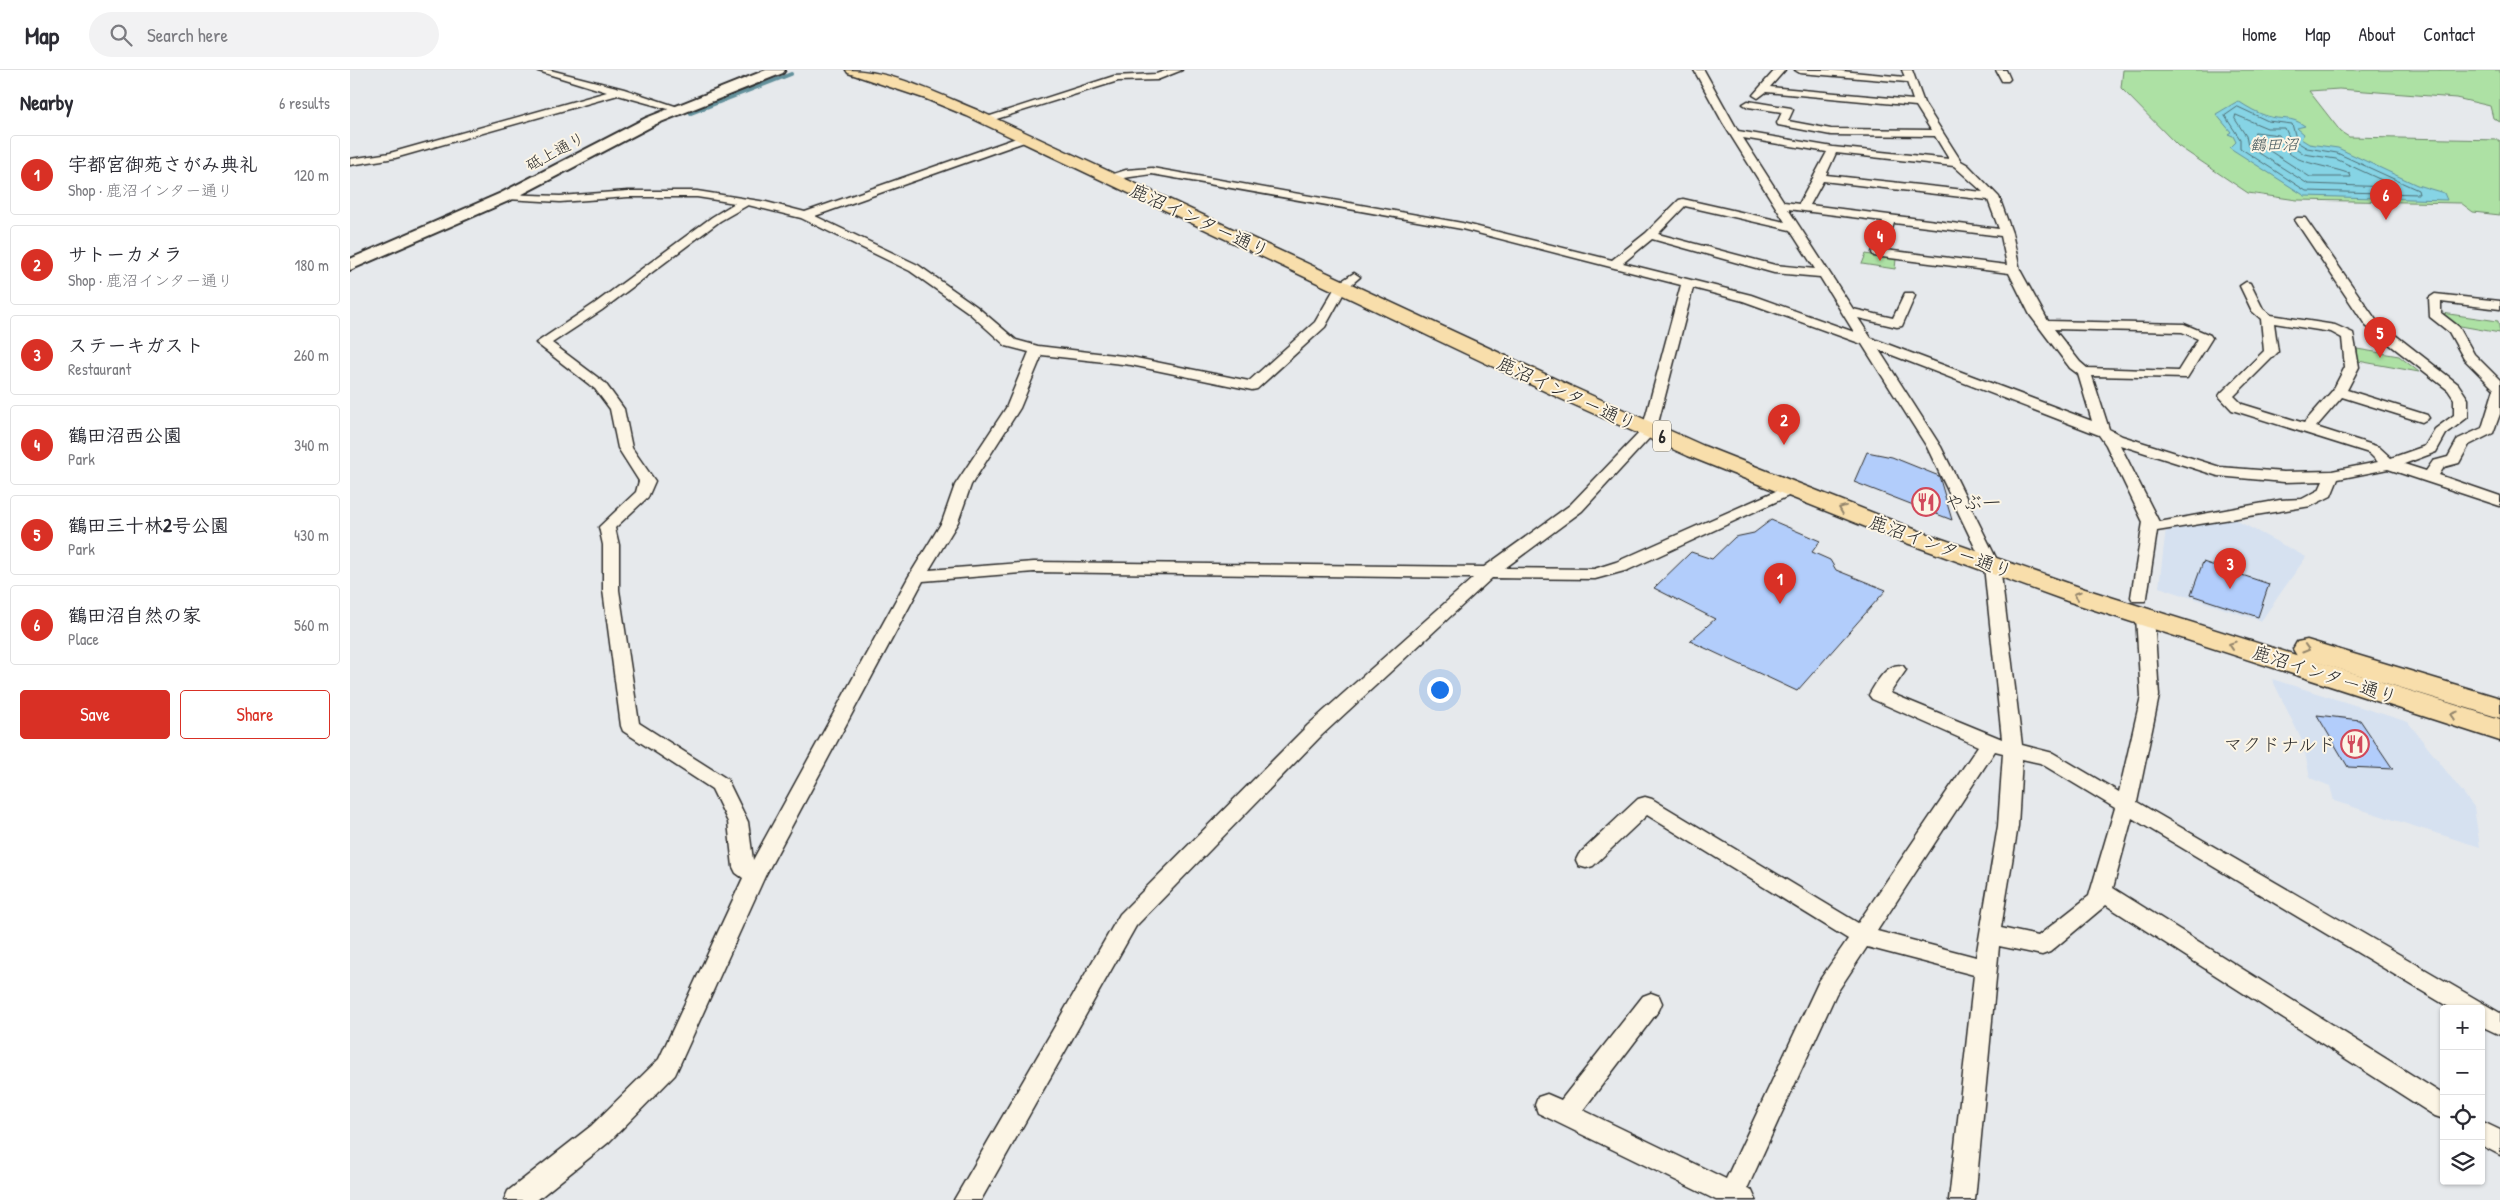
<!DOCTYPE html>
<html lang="en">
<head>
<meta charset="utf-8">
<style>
  :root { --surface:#fff; --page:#f2f2f3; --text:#2b2b33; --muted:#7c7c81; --line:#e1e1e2; --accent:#d93025 }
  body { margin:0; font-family:"Patrick Hand","Klee One",sans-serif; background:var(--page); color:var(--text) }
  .controls { position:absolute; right:15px; bottom:15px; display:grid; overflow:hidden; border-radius:5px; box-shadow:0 1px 4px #0004 }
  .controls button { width:45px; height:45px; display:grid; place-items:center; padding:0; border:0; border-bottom:1px solid var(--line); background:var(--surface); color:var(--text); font:25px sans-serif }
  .you { position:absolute; left:1089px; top:619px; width:18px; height:18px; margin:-12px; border:4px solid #fff; border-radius:50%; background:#1a73e8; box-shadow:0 0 0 8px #1a73e833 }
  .badge { display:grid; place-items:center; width:32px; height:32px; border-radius:50%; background:var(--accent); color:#fff; font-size:16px; font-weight:700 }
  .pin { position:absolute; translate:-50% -41px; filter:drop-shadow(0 1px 2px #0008) }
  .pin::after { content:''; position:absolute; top:26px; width:18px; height:15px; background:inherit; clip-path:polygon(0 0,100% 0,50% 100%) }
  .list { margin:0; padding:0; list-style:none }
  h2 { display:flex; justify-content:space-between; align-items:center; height:65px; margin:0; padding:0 20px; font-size:21px }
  h2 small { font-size:16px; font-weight:400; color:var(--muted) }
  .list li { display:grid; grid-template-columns:32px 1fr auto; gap:15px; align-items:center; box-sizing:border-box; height:80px; margin:0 10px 10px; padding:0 10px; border:1px solid var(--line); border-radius:5px }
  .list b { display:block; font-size:19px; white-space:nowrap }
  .list p { margin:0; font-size:16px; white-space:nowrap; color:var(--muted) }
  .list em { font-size:16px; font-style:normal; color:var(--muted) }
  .actions { display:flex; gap:10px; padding:15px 20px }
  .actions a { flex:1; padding:11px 0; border:1px solid var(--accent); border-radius:5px; text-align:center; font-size:18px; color:var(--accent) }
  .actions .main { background:var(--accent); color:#fff }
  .icon { flex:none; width:28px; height:28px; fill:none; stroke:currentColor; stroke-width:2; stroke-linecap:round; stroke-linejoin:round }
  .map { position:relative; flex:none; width:2150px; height:1130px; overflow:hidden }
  header { display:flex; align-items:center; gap:30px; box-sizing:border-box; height:70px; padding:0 25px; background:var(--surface); border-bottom:1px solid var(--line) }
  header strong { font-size:24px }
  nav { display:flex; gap:28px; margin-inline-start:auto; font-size:18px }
  .search { width:350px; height:45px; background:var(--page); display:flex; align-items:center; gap:12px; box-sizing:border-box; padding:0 18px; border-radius:28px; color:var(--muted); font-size:19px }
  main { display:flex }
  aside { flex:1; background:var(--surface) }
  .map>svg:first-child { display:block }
</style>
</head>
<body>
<header>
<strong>Map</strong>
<div class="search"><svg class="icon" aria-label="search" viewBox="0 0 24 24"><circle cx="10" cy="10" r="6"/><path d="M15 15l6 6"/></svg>Search here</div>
<nav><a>Home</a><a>Map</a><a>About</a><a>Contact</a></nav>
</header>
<main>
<aside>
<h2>Nearby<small>6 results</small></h2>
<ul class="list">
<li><span class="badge">1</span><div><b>宇都宮御苑さがみ典礼</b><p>Shop · 鹿沼インター通り</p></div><em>120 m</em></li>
<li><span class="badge">2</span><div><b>サトーカメラ</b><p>Shop · 鹿沼インター通り</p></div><em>180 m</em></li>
<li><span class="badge">3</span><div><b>ステーキガスト</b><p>Restaurant</p></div><em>260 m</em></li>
<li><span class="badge">4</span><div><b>鶴田沼西公園</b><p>Park</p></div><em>340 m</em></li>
<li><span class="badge">5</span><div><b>鶴田三十林2号公園</b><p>Park</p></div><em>430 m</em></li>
<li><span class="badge">6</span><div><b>鶴田沼自然の家</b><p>Place</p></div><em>560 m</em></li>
</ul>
<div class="actions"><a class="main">Save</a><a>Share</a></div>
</aside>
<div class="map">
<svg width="2150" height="1130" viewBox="0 0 2150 1130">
  <rect width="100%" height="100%" fill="#e6e9ec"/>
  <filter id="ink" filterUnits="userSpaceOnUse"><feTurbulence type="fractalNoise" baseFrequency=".02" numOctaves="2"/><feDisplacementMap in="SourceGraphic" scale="10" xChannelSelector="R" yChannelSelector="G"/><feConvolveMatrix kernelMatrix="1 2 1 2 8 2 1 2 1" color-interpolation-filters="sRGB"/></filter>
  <g filter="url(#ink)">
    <g fill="#d6e1f0">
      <polygon points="1880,447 1956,487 1911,551 1809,517 1816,458"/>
      <polygon points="1922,609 2058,652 2124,737 2130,777 1984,731 1980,716 1960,708 1953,673"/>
    </g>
    <g fill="#ade1a4" stroke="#6c8668">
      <polygon points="1773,0 2150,0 2150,52 2143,48 2140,36 2106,28 1989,19 1959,21 1991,62 1999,67 2150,70 2150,145 2123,142 2111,133 1947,130 1898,123 1828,76 1771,18"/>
      <polygon points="1516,184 1546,189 1545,199 1512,194"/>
      <polygon points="2092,243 2148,251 2150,263 2105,255"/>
      <polygon points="2007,279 2049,286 2069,302 2008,291"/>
    </g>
    <path fill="#86d4e5" stroke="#62909b" d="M1888,31C1897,37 1907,43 1917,46C1933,51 1940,45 1955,56L1947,58L1954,64L1951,69L1959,74L1988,78L2067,115L2094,123L2097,130L1955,126L1880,78L1886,72L1883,66L1878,64L1881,62L1866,44Z"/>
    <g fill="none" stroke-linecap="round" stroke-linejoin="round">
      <g stroke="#4f6f75" stroke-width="1">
        <polygon points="1888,37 1918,51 1942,54 1947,72 1957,78 1987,83 2068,120 2069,124 1956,121 1890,78 1890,69 1875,46"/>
        <polygon points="1886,45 1917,58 1935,58 1943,76 1954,84 1986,89 2038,113 2039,117 1958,114 1898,76 1896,66 1885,49"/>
        <path d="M1905,62L1929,65C1932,70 1935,78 1939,83C1951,94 1983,97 2000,104L2001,107H1960L1906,72Z"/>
      </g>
      <polyline stroke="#62909b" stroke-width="4" points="341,43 441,4"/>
    </g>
    <g fill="#b2cdfb" stroke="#2b2b2b">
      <polygon points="1517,382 1542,387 1589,406 1602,450 1504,412"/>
      <polygon points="1421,450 1470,471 1462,482 1480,490 1486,500 1536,520 1447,621 1340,571 1365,549 1304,518 1341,482 1362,489 1385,467 1404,463"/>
      <polygon points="1853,492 1919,514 1908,547 1841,525"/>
      <polygon points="1967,645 2010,650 2043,699 1998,697"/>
    </g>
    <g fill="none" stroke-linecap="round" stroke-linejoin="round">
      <defs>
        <g id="street">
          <polygon points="185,0 200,0 274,19 334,39 329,42 268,25 45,88 0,95 0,89 40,83 257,22"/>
          <polygon points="818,0 832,0 807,10 768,11 640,51 631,49 764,6 806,4"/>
          <path d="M1344,0H1354L1388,61L1483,77L1599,89L1585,66L1481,65L1428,55L1427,53L1432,42L1398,37L1393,34L1398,31L1441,38L1443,40L1438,51L1481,59L1581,60L1566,36L1416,22L1408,28L1403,25L1425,0H1435L1420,17L1563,30L1557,12L1450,3L1445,0H1481L1555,7L1552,0H1562L1574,33L1611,91L1618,95L1649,127L1662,163L1670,200L1698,251L1834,254L1860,265L1862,268L1837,308L1742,306L1759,359L1772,366L1870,397L1934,402L1982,401L2028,392L2019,383L1882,340L1869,326L1871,323L1914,281L1911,249L1902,241L1890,216L1896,212L1900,213L1913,239L1921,245L1985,255L2003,263L2009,297L1997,320L2077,345L2079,348L2072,352L1992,327L1966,357L2029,377L2041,388L2075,376L2085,359L2104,345V329L2098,320L2016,256L1945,150L1947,148H1955L2026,250L2108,314L2118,329V347L2096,364L2086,382L2054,394L2076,401L2083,391L2098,387L2108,369L2132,358L2144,319L2114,289L2099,262L2080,247L2079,228L2085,224L2150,231V239L2091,232V243L2109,257L2124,284L2150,310V344L2143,363L2119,375L2109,393L2094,397L2089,405L2150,426V436L2038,399L1988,409L1981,426L1961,436L1807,461L1797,527L1795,531H1783L1781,527L1793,452L1756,375L1749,365L1529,280L1591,377L1650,496L1672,675L1703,683L1769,722L1791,626L1786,547L1789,543H1801L1804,547L1809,626L1787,732L2150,943V965L2131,956V939H2102L1782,748L1763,818L2094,1025V1049L2085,1046L1756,835L1700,882L1692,885L1649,876L1625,1130H1599L1624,905L1517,877L1486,924L1397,1119L1402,1121L1406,1130H1366L1188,1043L1185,1035L1188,1027L1197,1024L1211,1030L1293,926L1301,923L1309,926L1312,933L1309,940L1233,1040L1376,1109L1469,911L1498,869L1297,745L1243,796L1236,798L1229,796L1226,790L1229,784L1288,729L1295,727L1302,729L1508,853L1628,676L1522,629L1519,625C1526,613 1538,591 1553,596L1556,600L1540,623L1652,669L1634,496L1577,377L1512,274L1393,231L1343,218L1306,361L1232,441L1155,498L1244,499L1266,492L1437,416H1447L1450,419L1447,422L1278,500L1245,509L1142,508L972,665L786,856L631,1130H604L770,844L958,655L1123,508L684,502L573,511L415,806L325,1005L259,1072L187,1130H154L158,1121L241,1056L309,989L393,808L386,803L383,797L378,752L362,719L273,661L271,656L253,520V475L249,457L286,422L289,411L268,378L260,339L245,319L186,273L244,234L362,147L385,133L347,127H278L210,132L157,129L151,126L153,124L210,126L278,121H347L416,132L455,142L672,66H680V70L465,146L568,195L626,236L666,270L688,276L781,287L899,311L965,252L987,214L1004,203L1010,207L996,219L975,257L907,319L902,320L781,295L692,285L670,338L621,415L608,452L579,500L684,492L1134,497L1220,435L1292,360L1331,215L1112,159L802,104L759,110L754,107L776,100L802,98L1112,153L1262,190L1296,163L1329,130L1333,129L1435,152L1373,53ZM1393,68L1477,82L1449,134L1434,132ZM1486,83L1604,96L1633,122L1476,105ZM1473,111L1638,130L1649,159L1460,135ZM398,135L451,148L560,201L618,242L656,276L679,282L656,338L605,415L592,452L559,506L403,790L398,752L377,709L289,653L269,520V475L265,458L298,427L305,411L282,378L274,339L255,313L202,273L252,240L370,151ZM1335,136L1440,160L1465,199L1425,195L1308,164ZM1438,139L1533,151L1522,183L1524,186L1659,203L1680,245L1720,298L1728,304L1742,351L1521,268L1508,248L1547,257L1552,256L1565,226L1563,223H1555L1543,248L1503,239ZM1544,153L1651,166L1657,195L1535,180ZM1302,169L1424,203L1470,207L1504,262L1401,225L1273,193ZM1924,253L1981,262L1992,268L1995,297L1983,320L1954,353L1892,334L1884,326L1928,282ZM1704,259L1832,262L1848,269L1828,301L1737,298L1730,292ZM1770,375L1868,406L1934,412L1973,411L1969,420L1952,429L1930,430L1809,452ZM1645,681L1653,683L1648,756L1626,887L1527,861ZM1672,689L1690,693L1765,738L1739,826L1688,866L1651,858L1668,756Z"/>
          <polygon points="1646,0 1656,0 1660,9 1658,11 1652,11"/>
          <polygon points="2131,1051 2150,1060 2150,1085 2131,1075"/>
        </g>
        <polygon id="secondary" points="416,0 435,0 433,3 306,54 163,129 0,200 0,189 151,123 296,48"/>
        <g id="primary">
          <path d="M496,0C541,0 586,23 627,40L1225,318L1354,376L1569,461L1735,519L2150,649V671L1717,531L1551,471L1338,386L1209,328L617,46L576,29L498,3Z"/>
          <polygon points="1957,570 2150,628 2150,648 1947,586 1943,579 1947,572"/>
        </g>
      </defs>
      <use href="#street" stroke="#2b2b2b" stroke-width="3"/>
      <use href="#secondary" stroke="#2b2b2b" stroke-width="4"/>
      <use href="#primary" stroke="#2b2b2b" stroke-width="3"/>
      <use href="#street" fill="#fcf5e5" fill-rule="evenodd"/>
      <use href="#secondary" fill="#fcf5e5" fill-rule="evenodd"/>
      <use href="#primary" fill="#f8deab" fill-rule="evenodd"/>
    </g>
    <defs><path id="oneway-chevron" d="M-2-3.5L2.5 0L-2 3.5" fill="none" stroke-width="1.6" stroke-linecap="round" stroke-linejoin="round" transform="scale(1.25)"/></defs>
    <g stroke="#92846b">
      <use href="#oneway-chevron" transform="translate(1492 439) rotate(-158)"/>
      <use href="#oneway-chevron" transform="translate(1727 525) rotate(-162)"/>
      <use href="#oneway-chevron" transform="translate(1882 575) rotate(-162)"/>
      <use href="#oneway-chevron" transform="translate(1956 579) rotate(17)"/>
      <use href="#oneway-chevron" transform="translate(2104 645) rotate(-162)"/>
    </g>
  </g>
  <defs>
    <symbol id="restaurant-ring" viewBox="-11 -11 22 22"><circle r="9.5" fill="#fcf5e5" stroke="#d1495b" stroke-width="1.5"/><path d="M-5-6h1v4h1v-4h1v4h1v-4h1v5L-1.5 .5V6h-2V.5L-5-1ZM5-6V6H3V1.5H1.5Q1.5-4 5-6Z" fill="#d1495b"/></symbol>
  </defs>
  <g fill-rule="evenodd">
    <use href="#restaurant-ring" x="1560" y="416" width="32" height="32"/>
    <use href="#restaurant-ring" x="1989" y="658" width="32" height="32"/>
  </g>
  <g text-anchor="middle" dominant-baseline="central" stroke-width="4" stroke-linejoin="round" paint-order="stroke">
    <g font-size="16" font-style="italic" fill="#42555a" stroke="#fcf5e5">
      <text x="1924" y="74">鶴田沼</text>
    </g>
    <g font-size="16" fill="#2b2b2b" stroke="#fcf5e5">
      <text transform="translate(205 81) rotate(-28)">砥上通り</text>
    </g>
    <rect fill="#fcf5e5" stroke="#6a6863" stroke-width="1" x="1303" y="350.5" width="18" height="31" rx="4"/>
    <g font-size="18" font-weight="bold" fill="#2b2b2b">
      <text x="1312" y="366">6</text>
    </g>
    <g font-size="19" fill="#2b2b2b" stroke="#fcf5e5">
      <text transform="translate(850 150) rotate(25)">鹿沼インター通り</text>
      <text transform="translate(1217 323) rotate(25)">鹿沼インター通り</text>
      <text transform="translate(1591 476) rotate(20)">鹿沼インター通り</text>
      <text transform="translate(1975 604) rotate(18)">鹿沼インター通り</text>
    </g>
    <g font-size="19" fill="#2b2b2b" stroke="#fcf5e5" text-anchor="start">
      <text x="1595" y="432">やぶ一</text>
      <text x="1986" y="674" text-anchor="end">マクドナルド</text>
    </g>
  </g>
</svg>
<div class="controls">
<button>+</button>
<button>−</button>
<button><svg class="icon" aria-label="locate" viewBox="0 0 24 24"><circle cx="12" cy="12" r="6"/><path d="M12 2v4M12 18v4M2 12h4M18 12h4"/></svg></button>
<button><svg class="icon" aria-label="layers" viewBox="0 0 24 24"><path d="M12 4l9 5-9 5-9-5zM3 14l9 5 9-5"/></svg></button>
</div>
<div class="you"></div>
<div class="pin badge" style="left:1430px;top:534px">1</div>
<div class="pin badge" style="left:1434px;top:375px">2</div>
<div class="pin badge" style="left:1880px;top:519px">3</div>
<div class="pin badge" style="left:1530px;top:191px">4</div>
<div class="pin badge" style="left:2030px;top:288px">5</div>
<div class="pin badge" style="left:2036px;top:150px">6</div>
</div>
</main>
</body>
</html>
